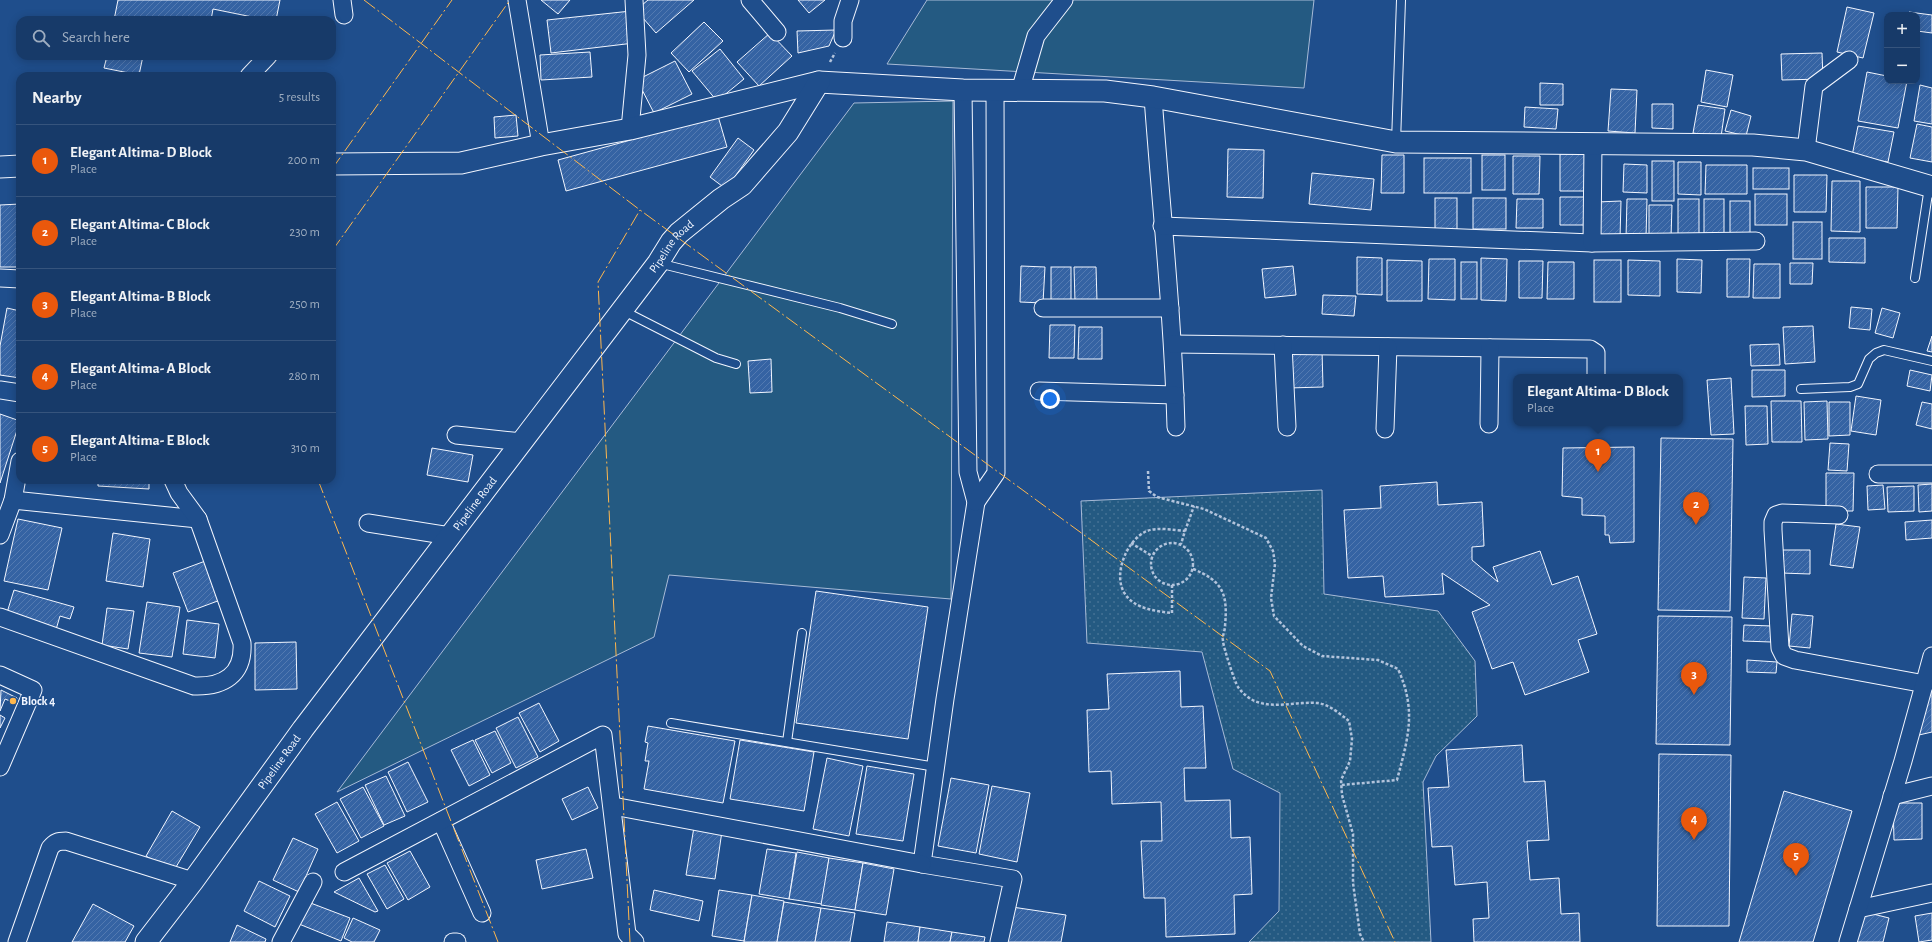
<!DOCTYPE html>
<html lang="en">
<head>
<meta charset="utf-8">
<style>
  :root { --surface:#173a69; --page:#20416f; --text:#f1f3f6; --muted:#9eadc0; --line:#36547d; --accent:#ea580c }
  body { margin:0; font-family:"Alegreya Sans",sans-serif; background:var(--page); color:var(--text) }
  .controls { position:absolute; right:12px; top:12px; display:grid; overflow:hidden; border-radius:8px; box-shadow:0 2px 10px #0003 }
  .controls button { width:36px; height:36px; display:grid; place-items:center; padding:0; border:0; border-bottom:1px solid var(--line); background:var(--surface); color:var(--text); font:20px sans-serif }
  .you { position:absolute; left:1050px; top:399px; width:14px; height:14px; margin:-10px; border:3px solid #fff; border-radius:50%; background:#1a73e8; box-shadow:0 0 0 6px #1a73e833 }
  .badge { display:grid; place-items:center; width:26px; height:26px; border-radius:50%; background:var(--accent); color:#fff; font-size:13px; font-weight:700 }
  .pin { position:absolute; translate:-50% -33px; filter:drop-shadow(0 1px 2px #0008) }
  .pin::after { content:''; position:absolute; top:21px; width:14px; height:12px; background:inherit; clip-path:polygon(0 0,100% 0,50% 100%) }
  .popup { position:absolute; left:1513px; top:374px; width:170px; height:52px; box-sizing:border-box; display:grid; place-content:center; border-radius:8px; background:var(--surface); filter:drop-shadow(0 1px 3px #0005); font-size:13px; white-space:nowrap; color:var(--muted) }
  .popup b { font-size:15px; color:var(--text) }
  .popup::after { content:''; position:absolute; left:50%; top:100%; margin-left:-8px; border:8px solid transparent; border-top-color:var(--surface) }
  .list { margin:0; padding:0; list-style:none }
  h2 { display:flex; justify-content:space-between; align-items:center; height:52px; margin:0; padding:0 16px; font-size:17px }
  h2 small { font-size:13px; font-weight:400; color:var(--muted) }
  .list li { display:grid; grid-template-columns:26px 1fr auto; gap:12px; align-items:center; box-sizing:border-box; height:72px; padding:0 16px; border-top:1px solid var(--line) }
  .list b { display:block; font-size:15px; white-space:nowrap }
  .list p { margin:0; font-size:13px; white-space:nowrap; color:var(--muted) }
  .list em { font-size:13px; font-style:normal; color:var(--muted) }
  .icon { flex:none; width:22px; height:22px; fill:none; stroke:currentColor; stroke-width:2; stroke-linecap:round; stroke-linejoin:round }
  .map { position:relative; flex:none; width:1932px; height:942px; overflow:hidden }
  .search { position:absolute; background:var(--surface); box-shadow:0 2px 10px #0003; left:16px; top:16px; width:320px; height:44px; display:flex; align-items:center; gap:10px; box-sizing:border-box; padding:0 14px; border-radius:12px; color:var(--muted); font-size:15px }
  .panel { position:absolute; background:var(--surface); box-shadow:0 2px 10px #0003; left:16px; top:72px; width:320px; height:412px; border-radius:12px }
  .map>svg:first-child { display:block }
</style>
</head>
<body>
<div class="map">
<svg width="1932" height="942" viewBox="0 0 1932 942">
  <defs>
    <pattern id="park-dots" width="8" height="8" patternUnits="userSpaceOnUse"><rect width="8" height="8" fill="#245a82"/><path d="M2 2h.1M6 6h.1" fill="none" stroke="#447295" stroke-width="1.8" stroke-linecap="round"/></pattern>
    <pattern id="building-hatch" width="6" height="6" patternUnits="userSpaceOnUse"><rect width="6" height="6" fill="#3563a3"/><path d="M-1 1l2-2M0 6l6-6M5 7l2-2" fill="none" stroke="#537ab1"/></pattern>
  </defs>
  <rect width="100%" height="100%" fill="#1f4e8c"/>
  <g fill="#245a82" stroke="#a8bbd7">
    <polygon points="927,0 1314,0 1304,88 887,64"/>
    <polygon points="953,101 951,599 669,575 654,637 337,792 854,103"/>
  </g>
  <polygon fill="url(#park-dots)" stroke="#a8bbd7" points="1322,490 1324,594 1438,611 1475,661 1477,716 1436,756 1423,782 1431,942 1249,942 1279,911 1280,793 1233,769 1202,652 1087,643 1081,501"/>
  <g fill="url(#building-hatch)" stroke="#f2f6ff">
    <polygon points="118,0 280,0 276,20 267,20 213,9 211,20 114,20"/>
    <polygon points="541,0 570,0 558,14"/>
    <polygon points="648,0 694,0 656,33 636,10"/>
    <polygon points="798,0 825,0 809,13"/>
    <polygon points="1847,7 1874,13 1863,58 1837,52"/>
    <polygon points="631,11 634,43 551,53 547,20"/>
    <polygon points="1909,12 1932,15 1932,33 1917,31 1917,15 1908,15"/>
    <polygon points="704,22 723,41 689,72 671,53"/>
    <polygon points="836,30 829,46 798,53 797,31"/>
    <polygon points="770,33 792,56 759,86 737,62"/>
    <polygon points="720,49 744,79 717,101 692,71"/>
    <polygon points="590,52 592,77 541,80 540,55"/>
    <polygon points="1822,53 1823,79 1782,80 1781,54"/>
    <polygon points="107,56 143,56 139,75 104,68"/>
    <polygon points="675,61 692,94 654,113 637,80"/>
    <polygon points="1706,70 1733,75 1727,107 1701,102"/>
    <polygon points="1867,72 1887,76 1887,81 1907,81 1898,128 1858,121"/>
    <polygon points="1540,83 1563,84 1563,105 1540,105"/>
    <polygon points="1920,85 1932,88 1932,124 1914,121"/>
    <polygon points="1611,89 1637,90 1635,133 1608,131"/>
    <polygon points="1652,104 1673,104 1673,129 1652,128"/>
    <polygon points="1698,105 1725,109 1721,137 1693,133"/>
    <polygon points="1525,107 1558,109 1556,129 1524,127"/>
    <polygon points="1731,110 1751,116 1746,136 1725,131"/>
    <polygon points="516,115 518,136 495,138 494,117"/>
    <polygon points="718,116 727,147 566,191 558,160"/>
    <polygon points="1917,124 1932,127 1932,162 1910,158"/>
    <polygon points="1858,126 1894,132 1888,162 1852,156"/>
    <polygon points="738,138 754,150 726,189 710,177"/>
    <polygon points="1228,149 1264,150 1263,198 1227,197"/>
    <polygon points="1560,154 1586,154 1585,191 1560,191"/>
    <polygon points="1382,155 1404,155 1404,193 1381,193"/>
    <rect x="1482" y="155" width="23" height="35"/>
    <polygon points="1513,156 1540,156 1539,194 1513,194"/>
    <rect x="1424" y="158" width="47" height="35"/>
    <rect x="1652" y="161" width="22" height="40"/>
    <polygon points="1678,162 1701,162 1701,195 1678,194"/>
    <polygon points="1624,164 1647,165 1647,193 1623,192"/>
    <polygon points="1706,165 1747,165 1747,194 1705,194"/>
    <rect x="1753" y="168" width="36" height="21"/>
    <polygon points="1312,173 1374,179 1371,210 1309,204"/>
    <polygon points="1794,175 1827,175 1826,212 1794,212"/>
    <polygon points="1832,181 1860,181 1860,232 1831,231"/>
    <polygon points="1866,187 1898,187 1897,228 1866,228"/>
    <rect x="1755" y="194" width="32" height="31"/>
    <polygon points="1560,197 1587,197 1586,225 1560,225"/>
    <rect x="1435" y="198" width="22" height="35"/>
    <rect x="1473" y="198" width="33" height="31"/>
    <polygon points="1517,199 1543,199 1543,228 1516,228"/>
    <polygon points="1627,199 1647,199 1646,238 1626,238"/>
    <rect x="1678" y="199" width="21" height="36"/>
    <rect x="1704" y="199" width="20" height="38"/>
    <polygon points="1621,201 1620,238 1596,238 1597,202"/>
    <rect x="1730" y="201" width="20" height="34"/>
    <polygon points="20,204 20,267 0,267 0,205"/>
    <polygon points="1649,205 1672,205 1671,238 1649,238"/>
    <rect x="1793" y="222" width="29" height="37"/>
    <polygon points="1829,238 1865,238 1865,263 1829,262"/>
    <polygon points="1357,257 1382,258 1382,295 1357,294"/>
    <polygon points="1481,258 1507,259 1506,301 1481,300"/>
    <polygon points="1429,259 1455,259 1455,300 1428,299"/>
    <polygon points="1677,259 1702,260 1701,293 1677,292"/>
    <polygon points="1727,259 1750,259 1749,297 1727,297"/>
    <polygon points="1387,260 1422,261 1422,301 1387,301"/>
    <rect x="1594" y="260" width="27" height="42"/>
    <polygon points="1628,260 1660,261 1660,296 1628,295"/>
    <polygon points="1519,261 1543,261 1542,298 1519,298"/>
    <rect x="1461" y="262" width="16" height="37"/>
    <polygon points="1548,262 1574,262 1574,299 1547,299"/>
    <polygon points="1790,263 1813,263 1812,284 1790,284"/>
    <polygon points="1754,264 1780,264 1780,298 1753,298"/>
    <polygon points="1021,266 1045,267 1043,303 1020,302"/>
    <polygon points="1293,266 1296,295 1265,298 1262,269"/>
    <rect x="1051" y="267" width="20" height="35"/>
    <polygon points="1074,267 1096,267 1097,301 1075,301"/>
    <polygon points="1323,295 1356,296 1354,316 1322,314"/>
    <polygon points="1851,307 1872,309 1870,330 1849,328"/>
    <polygon points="7,308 20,311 20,378 0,375 0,346"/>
    <polygon points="1882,308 1900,313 1893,338 1875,333"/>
    <polygon points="1050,325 1075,325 1074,358 1049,358"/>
    <polygon points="1813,326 1815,362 1785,364 1783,327"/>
    <polygon points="1079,327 1102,327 1102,359 1078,359"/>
    <polygon points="1932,336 1932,352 1927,351"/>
    <polygon points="1779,344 1780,365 1751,366 1750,345"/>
    <polygon points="1322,350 1323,387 1288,388 1286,351"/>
    <polygon points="771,359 772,392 750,393 748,361"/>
    <polygon points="1752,370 1785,370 1785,396 1752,397"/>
    <polygon points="1910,370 1932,375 1930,391 1907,386"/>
    <polygon points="1731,378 1734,434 1711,435 1707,380"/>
    <polygon points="1856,396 1881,400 1876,435 1851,431"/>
    <polygon points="1771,401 1801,401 1802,442 1772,442"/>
    <polygon points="1827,401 1828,439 1805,440 1804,402"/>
    <polygon points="1829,402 1850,402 1850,435 1829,436"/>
    <polygon points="1922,402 1932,404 1932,429 1916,425"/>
    <polygon points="1745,406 1767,406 1768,444 1746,445"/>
    <polygon points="0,414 20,421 0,483"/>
    <polygon points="1661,438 1733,439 1730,611 1658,610"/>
    <polygon points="1830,443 1849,444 1847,471 1828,470"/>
    <polygon points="1634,447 1634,542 1610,543 1609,535 1605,535 1605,516 1582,515 1582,498 1562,496 1563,448"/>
    <polygon points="432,448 473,455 468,482 427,475"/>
    <polygon points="1826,473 1854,473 1853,511 1826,511"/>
    <polygon points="98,480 149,480 149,489 98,486"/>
    <polygon points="1437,482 1438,505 1482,502 1484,546 1472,547 1472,560 1498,582 1493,567 1540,551 1552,585 1578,576 1597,634 1578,640 1589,672 1525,695 1513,662 1492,669 1472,612 1490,605 1442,573 1444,594 1385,597 1383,576 1348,578 1344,510 1381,508 1380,486"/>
    <polygon points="1932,484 1932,511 1919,512 1918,485"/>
    <polygon points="1883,485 1885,509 1868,510 1867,486"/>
    <polygon points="1914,486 1914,511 1888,512 1887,487"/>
    <polygon points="18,519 62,528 48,590 4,581"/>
    <polygon points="1932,520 1932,538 1906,540 1905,522"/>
    <polygon points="1836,524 1860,527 1853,568 1830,565"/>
    <polygon points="113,533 150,539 143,587 106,581"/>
    <polygon points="1781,550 1810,550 1810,574 1781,573"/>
    <polygon points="208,560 223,599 188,612 173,573"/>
    <polygon points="1744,577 1766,578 1764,619 1742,618"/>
    <polygon points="14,590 74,607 70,619 60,616 55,633 5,619"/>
    <polygon points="816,591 928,607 908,739 796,723"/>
    <polygon points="147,602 180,607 172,657 139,653"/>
    <polygon points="107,608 134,611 128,649 102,645"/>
    <polygon points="1792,614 1813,616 1810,648 1789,646"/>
    <polygon points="1658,616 1732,617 1730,745 1656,744"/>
    <polygon points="187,620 219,624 215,658 183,654"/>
    <polygon points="1744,625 1772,626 1771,642 1743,641"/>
    <polygon points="296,642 297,689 255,690 255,643"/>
    <polygon points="1747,660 1777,662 1776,673 1747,672"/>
    <polygon points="1180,671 1181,707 1203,706 1206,768 1184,768 1185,801 1230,800 1231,838 1250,837 1252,894 1234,895 1235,934 1166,937 1165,898 1144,898 1141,841 1162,841 1161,802 1112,804 1111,771 1089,772 1087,710 1109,709 1107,674"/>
    <polygon points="1932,675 1932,732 1919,735"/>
    <polygon points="1,690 17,698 15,703 5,699 0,711"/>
    <polygon points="539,703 559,741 540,752 519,713"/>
    <polygon points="0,715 5,718 0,728"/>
    <polygon points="518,717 538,757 516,768 496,728"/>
    <polygon points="648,726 735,741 723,803 644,789 649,761 645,761 648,743 645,742"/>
    <polygon points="495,731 511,763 492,773 475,740"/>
    <polygon points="473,740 490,775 469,786 451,750"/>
    <polygon points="740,740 814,752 804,811 730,799"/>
    <polygon points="1522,745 1524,782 1545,781 1549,840 1527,841 1530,880 1559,878 1561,914 1579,913 1580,942 1474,942 1473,919 1489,918 1487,882 1455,885 1452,846 1432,847 1428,788 1449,787 1446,750"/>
    <polygon points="1659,754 1731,755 1729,926 1657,926"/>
    <polygon points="827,758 863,766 849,836 813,829"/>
    <polygon points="408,762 428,802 407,812 388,772"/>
    <polygon points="867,766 914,774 903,841 856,834"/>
    <polygon points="386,776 405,816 384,825 365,785"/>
    <polygon points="951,778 989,785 976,853 938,846"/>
    <polygon points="992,786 1030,793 1017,862 979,854"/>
    <polygon points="363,787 384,826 361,838 340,799"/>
    <polygon points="588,787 598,808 572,820 562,799"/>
    <polygon points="1784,791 1852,811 1813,942 1739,942"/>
    <polygon points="337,802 359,841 337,853 315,814"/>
    <polygon points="1893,803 1922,803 1922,839 1894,840"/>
    <polygon points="172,811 200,827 173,872 146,856"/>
    <polygon points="694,827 722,831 715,879 686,875"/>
    <polygon points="293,838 318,849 299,892 273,880"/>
    <polygon points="586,849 593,878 542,889 536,860"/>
    <polygon points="767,849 796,853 789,899 759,894"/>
    <polygon points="410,851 430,887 408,900 387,863"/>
    <polygon points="797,852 829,858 822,904 789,899"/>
    <polygon points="829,858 863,863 855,910 821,905"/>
    <polygon points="863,863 894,869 886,915 855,910"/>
    <polygon points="385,865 404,899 387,909 367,874"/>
    <polygon points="359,878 378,911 375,912 334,892"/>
    <polygon points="259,881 290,896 275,927 244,911"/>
    <polygon points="654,890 703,901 699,921 650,910"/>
    <polygon points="719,890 752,895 744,941 712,936"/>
    <polygon points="752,895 784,901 777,942 744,942"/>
    <polygon points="308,902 350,918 341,941 299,924"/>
    <polygon points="784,902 821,908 815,942 777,942"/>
    <polygon points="93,904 134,926 125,942 72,942"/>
    <polygon points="1012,907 1066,915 1061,942 1007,942"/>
    <polygon points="821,908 855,913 850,942 815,942"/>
    <polygon points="1865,912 1889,918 1883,942 1857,942"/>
    <polygon points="1932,913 1932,940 1919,942 1915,916"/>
    <polygon points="353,918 380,930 374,942 352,942 344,938"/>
    <polygon points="887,922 920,927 918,942 884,942"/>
    <polygon points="237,925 266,939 265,942 230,942"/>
    <polygon points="920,927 952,932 950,942 918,942"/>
    <polygon points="952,932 985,937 984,942 950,942"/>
  </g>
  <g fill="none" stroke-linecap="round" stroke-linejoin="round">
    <defs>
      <g id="service">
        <polyline points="1396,142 1401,0"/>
        <polyline points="658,263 840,308 892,324"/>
        <polyline points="1915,278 1929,187"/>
        <polyline points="622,310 716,358 736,364"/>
        <polyline points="1801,389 1850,387 1858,384 1869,359 1876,353 1884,350 1932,361"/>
        <polyline points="671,723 936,767"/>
        <polyline points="787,742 802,633"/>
      </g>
      <g id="minor">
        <polyline points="342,0 344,15"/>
        <polyline points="517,0 541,145"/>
        <polyline points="750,0 777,32"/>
        <polyline points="843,38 843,21 850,0"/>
        <polyline points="249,76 268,56"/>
        <polyline points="963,90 968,472 976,502 945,699 922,864 1013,879 999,942"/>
        <polyline points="1020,91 1036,36 1064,0"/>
        <path d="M1153,97C1161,207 1173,317 1176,427"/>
        <polyline points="630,129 637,55 634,0"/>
        <polyline points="1806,150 1814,86 1849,60"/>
        <polyline points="1162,226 1592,243 1756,241"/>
        <polyline points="1592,243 1593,144"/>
        <polyline points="0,278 20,279"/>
        <polyline points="1043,308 1170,308"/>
        <polyline points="1173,344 1590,349 1596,353 1596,377"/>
        <polyline points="1283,345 1287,427"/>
        <polyline points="0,390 20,393"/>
        <polyline points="1039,391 1175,395"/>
        <polyline points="1489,424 1490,348"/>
        <polyline points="1385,429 1388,347"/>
        <polyline points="456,435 522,442"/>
        <polyline points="1878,474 1932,474"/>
        <polyline points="13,500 198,519"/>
        <polyline points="976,502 996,473 995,90"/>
        <polyline points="1839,515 1782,513 1776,515 1773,522 1773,530 1780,648 1784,656 1795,660 1925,684"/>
        <polyline points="368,523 450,536"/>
        <polyline points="0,535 13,500 20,461"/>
        <path d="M0,617L194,686C223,687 244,675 242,643L198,519L179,493L173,480"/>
        <polyline points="0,675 33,690 0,767"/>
        <polyline points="1892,796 1932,786"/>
        <polyline points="613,806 922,864"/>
        <polyline points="441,821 482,913"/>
        <polyline points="344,872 603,735 627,934 635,942"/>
        <polyline points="1858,909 1932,893"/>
        <path d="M17,942L50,848C55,842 58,841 66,841L193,881"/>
        <polyline points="281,942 313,882"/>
        <polyline points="453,942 457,942"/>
        <polyline points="1848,942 1903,761 1932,656"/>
      </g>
      <g id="tertiary">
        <polyline points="332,164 461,163 541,145 630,129 819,82 963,90 1105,91 1153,97 1396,142 1753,145 1806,150 1932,187"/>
        <polyline points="0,167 20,166"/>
        <path id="s1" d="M146,942L193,881L303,729L658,263L671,242L679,233L721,199L742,185L788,132L819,82"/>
      </g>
    </defs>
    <use href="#service" stroke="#f2f6ff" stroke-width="10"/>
    <use href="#minor" stroke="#f2f6ff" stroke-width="19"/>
    <use href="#tertiary" stroke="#f2f6ff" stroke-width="23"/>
    <g stroke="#b3c4dc" stroke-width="2.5" stroke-dasharray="3 2" stroke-linecap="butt">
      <polyline points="830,62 835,53"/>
      <path d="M1148,471L1149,491L1157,497L1204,509L1266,538L1273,551L1275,564L1271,598L1274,616L1303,646L1322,656L1378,660L1398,669C1417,711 1408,738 1397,780L1341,785"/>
      <polyline points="1185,531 1194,506"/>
      <circle cx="1172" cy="564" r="21"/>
      <polyline points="1131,543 1152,556"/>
      <path d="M1193,569C1223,581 1228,594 1225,626C1225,631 1222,636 1223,641C1223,646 1235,683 1238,687C1258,715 1289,701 1317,703C1329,704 1340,714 1349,721L1352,739L1350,761L1341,780L1342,795L1353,834V883L1360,934L1364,942"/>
      <path d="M1172,585V613C1155,611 1135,609 1125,594C1112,575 1127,539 1147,531C1156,527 1175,530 1185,531L1181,544"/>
    </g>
    <use href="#service" stroke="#1f4e8c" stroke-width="8"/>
    <use href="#minor" stroke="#1f4e8c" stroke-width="17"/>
    <use href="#tertiary" stroke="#1f4e8c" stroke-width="21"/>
    <g stroke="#ffb74d" stroke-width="1" stroke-dasharray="14 3 2 3" stroke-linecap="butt">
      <polyline points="364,0 640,210 1270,671 1395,942"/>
      <polyline points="332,169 452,0"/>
      <polyline points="332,251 510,0"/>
      <polyline points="318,480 498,942"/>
      <polyline points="630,942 598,282 640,210"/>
    </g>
  </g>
  <circle fill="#ffb74d" stroke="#1f4e8c" stroke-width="1.5" cx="13" cy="701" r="4"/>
  <g text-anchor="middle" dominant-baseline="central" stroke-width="3" stroke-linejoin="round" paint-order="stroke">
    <g font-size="12" fill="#f2f6ff" stroke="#1f4e8c">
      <text stroke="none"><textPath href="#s1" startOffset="872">Pipeline Road</textPath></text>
      <text stroke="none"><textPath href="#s1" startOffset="548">Pipeline Road</textPath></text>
      <text stroke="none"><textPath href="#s1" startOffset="224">Pipeline Road</textPath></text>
    </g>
    <g font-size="12" font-weight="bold" fill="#f2f6ff" stroke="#1f4e8c" text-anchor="start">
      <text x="21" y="701">Block 4</text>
    </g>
  </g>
</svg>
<div class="controls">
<button>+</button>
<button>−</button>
</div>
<div class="you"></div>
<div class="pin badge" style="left:1598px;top:472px">1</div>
<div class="popup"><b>Elegant Altima- D Block</b>Place</div>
<div class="pin badge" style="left:1696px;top:525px">2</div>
<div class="pin badge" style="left:1694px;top:695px">3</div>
<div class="pin badge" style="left:1694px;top:840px">4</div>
<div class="pin badge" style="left:1796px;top:876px">5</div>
<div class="search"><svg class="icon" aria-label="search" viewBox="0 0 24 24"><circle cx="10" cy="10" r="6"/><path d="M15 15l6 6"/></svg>Search here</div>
<section class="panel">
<h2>Nearby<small>5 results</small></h2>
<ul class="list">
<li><span class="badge">1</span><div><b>Elegant Altima- D Block</b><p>Place</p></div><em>200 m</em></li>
<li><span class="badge">2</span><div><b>Elegant Altima- C Block</b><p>Place</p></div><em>230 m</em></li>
<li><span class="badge">3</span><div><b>Elegant Altima- B Block</b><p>Place</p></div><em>250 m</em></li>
<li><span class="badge">4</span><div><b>Elegant Altima- A Block</b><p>Place</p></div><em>280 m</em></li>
<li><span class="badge">5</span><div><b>Elegant Altima- E Block</b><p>Place</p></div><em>310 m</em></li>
</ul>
</section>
</div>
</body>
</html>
